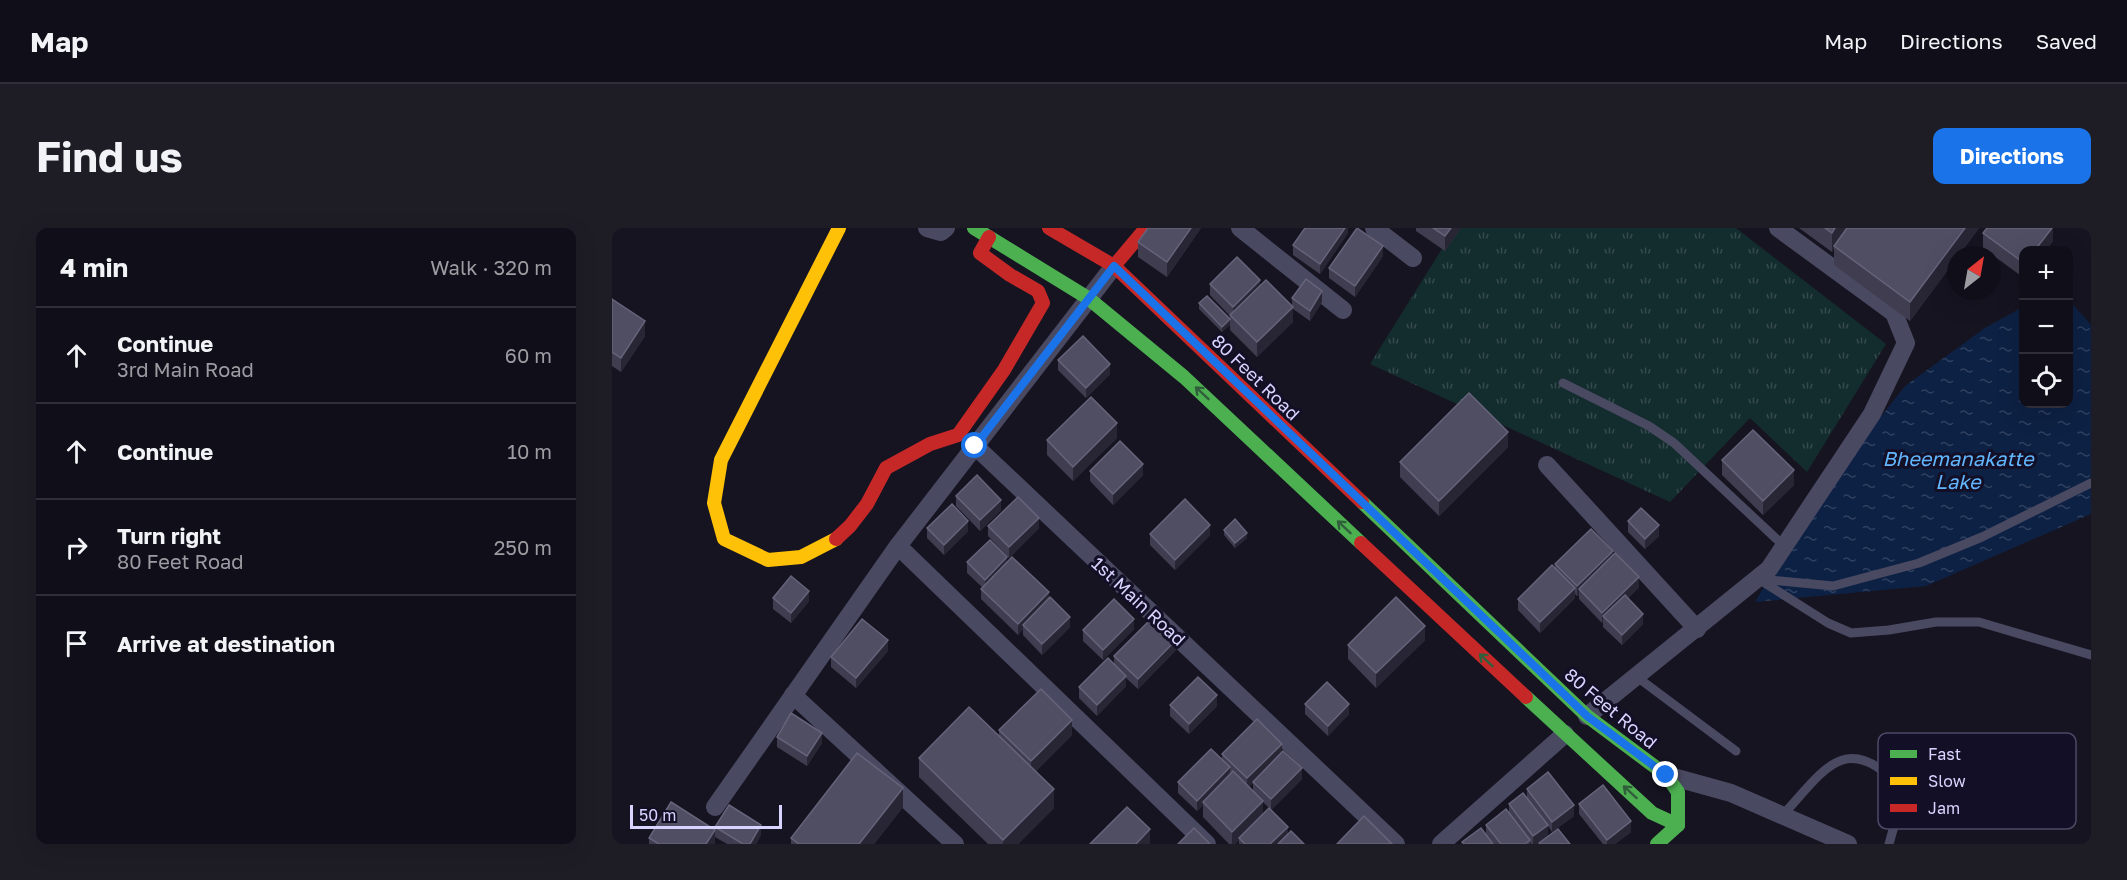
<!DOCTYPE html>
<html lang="en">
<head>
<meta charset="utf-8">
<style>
  :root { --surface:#100f19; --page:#1e1d26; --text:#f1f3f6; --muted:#9c9ca2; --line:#302f38; --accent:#1a73e8 }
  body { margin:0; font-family:"Golos Text",sans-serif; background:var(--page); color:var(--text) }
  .controls { position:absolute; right:18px; top:18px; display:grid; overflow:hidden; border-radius:12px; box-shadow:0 6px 24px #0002 }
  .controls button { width:54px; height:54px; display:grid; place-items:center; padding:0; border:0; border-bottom:2px solid var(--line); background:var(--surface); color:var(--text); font:30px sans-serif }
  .compass { position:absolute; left:1335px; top:18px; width:54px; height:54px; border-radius:50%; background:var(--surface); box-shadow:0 6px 24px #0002; rotate:31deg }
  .scale { position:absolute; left:18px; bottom:15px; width:152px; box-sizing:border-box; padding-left:6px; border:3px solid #d9d4ff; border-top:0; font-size:16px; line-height:21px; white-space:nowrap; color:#d9d4ff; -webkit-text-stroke:4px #130f26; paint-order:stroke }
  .stop { position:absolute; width:18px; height:18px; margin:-14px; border:4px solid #1a73e8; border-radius:50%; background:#fff }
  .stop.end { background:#1a73e8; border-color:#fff; box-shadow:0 2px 6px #0008 }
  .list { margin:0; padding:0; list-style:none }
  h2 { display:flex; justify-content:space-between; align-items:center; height:78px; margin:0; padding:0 24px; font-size:26px }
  h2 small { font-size:20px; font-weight:400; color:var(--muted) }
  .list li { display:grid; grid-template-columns:39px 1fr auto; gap:18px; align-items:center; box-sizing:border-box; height:96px; padding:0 24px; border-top:2px solid var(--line) }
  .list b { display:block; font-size:22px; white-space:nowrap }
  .list p { margin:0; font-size:20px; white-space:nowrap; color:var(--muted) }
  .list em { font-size:20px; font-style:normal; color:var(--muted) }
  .icon { flex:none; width:33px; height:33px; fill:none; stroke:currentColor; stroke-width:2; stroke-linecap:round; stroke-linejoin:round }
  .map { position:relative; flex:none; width:1479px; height:616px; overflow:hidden; border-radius:12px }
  header { display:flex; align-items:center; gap:36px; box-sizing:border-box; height:84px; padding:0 30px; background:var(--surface); border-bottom:2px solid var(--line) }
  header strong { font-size:28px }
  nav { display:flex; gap:33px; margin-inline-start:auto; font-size:21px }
  .intro { display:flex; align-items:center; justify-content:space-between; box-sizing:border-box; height:144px; padding:0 36px }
  h1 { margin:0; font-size:42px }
  .button { padding:15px 27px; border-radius:12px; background:var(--accent); color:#fff; font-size:21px; font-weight:700 }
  main { display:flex; gap:36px; padding:0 36px }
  aside { flex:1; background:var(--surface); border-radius:12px; box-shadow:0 6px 24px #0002 }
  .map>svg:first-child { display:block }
</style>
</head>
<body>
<header>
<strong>Map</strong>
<nav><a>Map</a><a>Directions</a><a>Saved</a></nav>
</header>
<div class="intro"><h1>Find us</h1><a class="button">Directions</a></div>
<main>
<aside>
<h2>4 min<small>Walk · 320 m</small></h2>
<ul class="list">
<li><svg class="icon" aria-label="ahead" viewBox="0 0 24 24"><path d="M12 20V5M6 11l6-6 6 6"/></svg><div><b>Continue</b><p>3rd Main Road</p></div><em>60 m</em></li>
<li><svg class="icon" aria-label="ahead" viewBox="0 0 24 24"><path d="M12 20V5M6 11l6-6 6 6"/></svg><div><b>Continue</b></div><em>10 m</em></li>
<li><svg class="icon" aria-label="right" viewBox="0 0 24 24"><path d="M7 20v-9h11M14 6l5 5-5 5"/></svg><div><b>Turn right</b><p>80 Feet Road</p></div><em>250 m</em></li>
<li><svg class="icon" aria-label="arrive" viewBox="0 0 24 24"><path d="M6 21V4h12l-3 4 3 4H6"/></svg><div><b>Arrive at destination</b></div></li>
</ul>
</aside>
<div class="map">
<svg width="1479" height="616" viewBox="0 0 1479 616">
  <defs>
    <pattern id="grass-tufts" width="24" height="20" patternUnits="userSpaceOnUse" patternTransform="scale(1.5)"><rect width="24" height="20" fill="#132c2d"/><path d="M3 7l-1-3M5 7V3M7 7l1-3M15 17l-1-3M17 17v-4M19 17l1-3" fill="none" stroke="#354a4c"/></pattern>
    <pattern id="water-ripples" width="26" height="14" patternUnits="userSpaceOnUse" patternTransform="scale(1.5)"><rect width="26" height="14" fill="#0d2144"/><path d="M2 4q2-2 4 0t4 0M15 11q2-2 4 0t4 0" fill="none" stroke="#304060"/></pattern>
  </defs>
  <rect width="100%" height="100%" fill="#161421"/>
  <polygon fill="url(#grass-tufts)" points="843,0 1124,0 1274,116 1195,244 1138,190 1058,274 758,136"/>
  <polygon fill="url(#water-ripples)" points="1457,72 1479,97 1479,286 1314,358 1143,374 1201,275 1293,158 1373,100 1411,79 1412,176 1456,176"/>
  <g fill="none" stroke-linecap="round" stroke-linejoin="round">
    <g stroke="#4a4962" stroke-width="9">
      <polyline points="951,155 1037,198 1062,215 1172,318"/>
      <polyline points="1148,351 1221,358 1307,335 1370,309 1479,255"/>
      <polyline points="1148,352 1216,395 1239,405 1277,402 1324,394 1367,394 1479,427"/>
      <polyline points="1025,449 1124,523"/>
      <path d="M1170,588C1210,545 1233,500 1287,558L1288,577L1277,616"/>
    </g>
    <g stroke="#4a4962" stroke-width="18">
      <polyline points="315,0 329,4 334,0"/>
      <polyline points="628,0 731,82"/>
      <polyline points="762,0 801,30"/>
      <polyline points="363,218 784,616"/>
      <polyline points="935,237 1085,401"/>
      <polyline points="286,318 502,38"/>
      <polyline points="181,467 343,616"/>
      <polyline points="975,488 1157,341 1260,186 1294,115 1282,85 1166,0"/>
      <polyline points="1054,547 1119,565 1236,616"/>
      <polyline points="103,579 286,318 595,616"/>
      <polyline points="829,616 953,506"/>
    </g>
    <g stroke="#4caf50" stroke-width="14">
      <polyline points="362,0 476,70 572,149 749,315"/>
      <polyline points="750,274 975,488 1054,547 1066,564 1066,597"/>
      <polyline points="914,469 1040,585 1066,597"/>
      <polyline points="1045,616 1066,597"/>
    </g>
    <polyline stroke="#ffc107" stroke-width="14" points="224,311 189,329 156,332 112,311 102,275 109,232 227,0"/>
    <g stroke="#c62828" stroke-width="14">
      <polyline points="437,0 502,38 750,274"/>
      <polyline points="502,38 534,0"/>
      <polyline points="224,311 238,298 255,276 274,240 318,216 346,207 392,142 431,75 426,63 398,47 368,25 377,9"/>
      <polyline points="749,315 914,469"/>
    </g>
  </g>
  <g fill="#403d50" fill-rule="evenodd">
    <polygon points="536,0 589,0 555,49 526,29 526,14"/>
    <polygon points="736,0 736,5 708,46 681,27 681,17"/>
    <polygon points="804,0 849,0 833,23 804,3"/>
    <polygon points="1187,0 1367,0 1347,27 1344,27 1344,31 1298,93 1222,37 1222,21 1220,24"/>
    <polygon points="1441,0 1441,13 1434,22 1412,22 1412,50 1371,20 1371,5"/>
    <polygon points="771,28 743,69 717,50 717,40"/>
    <polygon points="598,56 648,58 680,78 680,70 710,74 698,93 681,81 681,94 645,129 618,102 618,88 598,67"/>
    <polygon points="0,71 33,108 9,144 0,138"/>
    <polygon points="587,75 618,97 610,104 587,81"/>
    <polygon points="446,132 498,146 474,170 446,142"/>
    <polygon points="505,210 461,253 435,227 435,212"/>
    <polygon points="896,219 827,288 788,249 788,234"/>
    <polygon points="1110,232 1182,257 1151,287 1110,247"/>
    <polygon points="478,243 531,247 501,277 478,253"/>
    <polygon points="344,268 389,282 368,303 344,278"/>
    <polygon points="1016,293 1047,308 1033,321 1016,304"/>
    <polygon points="376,298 427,300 397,330 376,308"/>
    <polygon points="315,300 356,303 332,327 315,310"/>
    <polygon points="612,302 635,310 623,320 612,307"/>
    <polygon points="538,306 598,307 563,342 538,317"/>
    <polygon points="1001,328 1027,359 1016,370 1031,396 1010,417 991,399 991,394 990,395 967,371 967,367 965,368 963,366 963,370 928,405 906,382 906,371 943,340 943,336"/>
    <polygon points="355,334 395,334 437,370 458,399 430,427 411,407 411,401 406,407 369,371 369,361 370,359 355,345"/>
    <polygon points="161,370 197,373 179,395 161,381"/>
    <polygon points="522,401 491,432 471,413 471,402"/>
    <polygon points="813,412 764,460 736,431 736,417"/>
    <polygon points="564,422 526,461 514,450 514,458 485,488 467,470 467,459 502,437 502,428"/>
    <polygon points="276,423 244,460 219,439 219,429"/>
    <polygon points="693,476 737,486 716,508 693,486"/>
    <polygon points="558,477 605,478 577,506 558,488"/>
    <polygon points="387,502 460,507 423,544 442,580 406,616 376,616 307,549 307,530 387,508"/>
    <polygon points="165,509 210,515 195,538 165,519"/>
    <path d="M670,524L690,551L659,582L651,574V586L676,606L692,616H627V612L623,616H617L591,589V577L585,583L566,565V554L610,532V526ZM641,555V562L637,559Z"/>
    <polygon points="915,561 962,588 940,604 936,598 936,608 924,616 919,616 918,614 918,616 881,616 874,607 874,597 897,585 897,576 915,570"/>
    <polygon points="967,576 1019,604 1003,616 991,616 967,586"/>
    <polygon points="291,579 262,616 179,616 179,610"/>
    <polygon points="103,599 149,607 144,616 115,616 103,609"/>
    <polygon points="37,610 103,616 37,616"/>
  </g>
  <g fill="#282635">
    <polygon points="579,0 589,0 555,49 555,34"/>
    <polygon points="733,0 736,0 736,5 708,46 708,36"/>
    <polygon points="839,0 849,0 833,23 833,8"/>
    <polygon points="1223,0 1238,0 1222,18 1222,21 1220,24 1220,5"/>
    <polygon points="1353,0 1367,0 1347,27 1344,27 1344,31 1298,93 1298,74"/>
    <polygon points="1440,0 1441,0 1441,13 1434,22 1423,22"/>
    <polygon points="771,18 771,28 743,69 743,58"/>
    <polygon points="648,52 648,62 621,90 621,79"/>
    <polygon points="710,63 710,74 698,93 698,83"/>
    <polygon points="681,79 681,94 645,129 645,114"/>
    <polygon points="618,91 618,97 610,104 610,99"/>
    <polygon points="33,93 33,108 9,144 9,130"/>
    <polygon points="498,136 498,146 474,170 474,160"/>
    <polygon points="505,195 505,210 461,253 461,239"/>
    <polygon points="896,204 896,219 827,288 827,273"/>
    <polygon points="531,236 531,247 501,277 501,266"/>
    <polygon points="1182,242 1182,257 1151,287 1151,273"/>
    <polygon points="389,272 389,282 368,303 368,292"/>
    <polygon points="427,290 427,300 397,330 397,319"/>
    <polygon points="356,293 356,303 332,327 332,317"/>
    <polygon points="598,297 598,307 563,342 563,332"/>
    <polygon points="1047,297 1047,308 1033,321 1033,311"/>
    <polygon points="635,305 635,310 623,320 623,315"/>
    <polygon points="1001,323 1001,333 967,361 967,367 965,368 965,358"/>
    <polygon points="395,329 395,339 373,362 373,352"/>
    <polygon points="1027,349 1027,359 994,391 991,388 991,394 990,395 990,385"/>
    <polygon points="963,360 963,370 928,405 928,394"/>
    <polygon points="197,363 197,373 179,395 179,385"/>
    <polygon points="437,364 437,374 411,397 411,401 406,407 406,396"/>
    <polygon points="1031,386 1031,396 1010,417 1010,407"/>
    <polygon points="458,389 458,399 430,427 430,416"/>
    <polygon points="522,391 522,401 491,432 491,422"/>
    <polygon points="813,398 813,412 764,460 764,445"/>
    <polygon points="276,412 276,423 244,460 244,450"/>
    <polygon points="564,412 564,422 526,461 526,451"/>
    <polygon points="514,448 514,458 485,488 485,477"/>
    <polygon points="605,467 605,478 577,506 577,496"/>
    <polygon points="737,476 737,486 716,508 716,498"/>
    <polygon points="460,492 460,507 419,548 419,533"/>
    <polygon points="210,505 210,515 195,538 195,528"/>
    <polygon points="670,516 670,526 641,554 641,555 635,561 635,550"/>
    <polygon points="618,539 618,549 591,574 591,577 585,583 585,573"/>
    <polygon points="690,540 690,551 659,582 659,571"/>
    <polygon points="291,560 291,579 262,616 247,616"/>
    <polygon points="442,561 442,580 406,616 391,616 391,612"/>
    <polygon points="651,573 651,588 627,610 627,612 623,616 620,616 620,604"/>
    <polygon points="962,577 962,588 940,604 940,594"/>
    <polygon points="1019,593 1019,604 1003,616 995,616 995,612"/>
    <polygon points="149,597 149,607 144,616 138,616"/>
    <polygon points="936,597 936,608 924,616 921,616 921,608"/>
    <polygon points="676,599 676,609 669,616 658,616"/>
    <polygon points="538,601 538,616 524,616"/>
    <polygon points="103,602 103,616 94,616"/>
  </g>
  <g fill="#504e63" stroke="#66637b" stroke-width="1.5">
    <polygon points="536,0 579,0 555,34 526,14"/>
    <polygon points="693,0 733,0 708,36 681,17"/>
    <polygon points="745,0 771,18 743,58 717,40"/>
    <polygon points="821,0 839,0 833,8"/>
    <polygon points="1213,0 1223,0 1220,5"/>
    <polygon points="1235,0 1353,0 1298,74 1222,18"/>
    <polygon points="1375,0 1440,0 1423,22 1412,22 1412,35 1371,5"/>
    <polygon points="625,29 648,52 621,79 598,56"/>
    <polygon points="694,51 710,63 698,83 680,70"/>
    <polygon points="654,52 681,79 645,114 618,87"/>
    <polygon points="595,68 618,91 610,99 587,75"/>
    <polygon points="0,71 33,93 9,130 0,124"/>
    <polygon points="471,108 498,136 474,160 446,132"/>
    <polygon points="857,165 896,204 827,273 788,234"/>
    <polygon points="479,169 505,195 461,239 435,212"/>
    <polygon points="1141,202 1182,242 1151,273 1110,232"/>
    <polygon points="508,213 531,236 501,266 478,243"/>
    <polygon points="365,247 389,272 368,292 344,268"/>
    <polygon points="406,269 427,290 397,319 376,298"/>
    <polygon points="573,271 598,297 563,332 538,306"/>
    <polygon points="340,276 356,293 332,317 315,300"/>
    <polygon points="1029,280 1047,297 1033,311 1016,293"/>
    <polygon points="623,291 635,305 623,315 612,302"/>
    <polygon points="979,301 1001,323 965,358 943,336"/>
    <polygon points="378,312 395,329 373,352 355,334"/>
    <polygon points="1003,325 1027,349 990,385 967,361"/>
    <polygon points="400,329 437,364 406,396 369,361"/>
    <polygon points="940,337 963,360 928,394 906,371"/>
    <polygon points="179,348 197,363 179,385 161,370"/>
    <polygon points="1013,367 1031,386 1010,407 991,388"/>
    <polygon points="438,369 458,389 430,416 411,397"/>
    <polygon points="784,369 813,398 764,445 736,417"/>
    <polygon points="502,371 522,391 491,422 471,402"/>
    <polygon points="541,389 564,412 526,451 502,428"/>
    <polygon points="250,391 276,412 244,450 219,429"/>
    <polygon points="496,430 514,448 485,477 467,459"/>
    <polygon points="586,449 605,467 577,496 558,477"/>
    <polygon points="715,454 737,476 716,498 693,476"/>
    <polygon points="429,461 460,492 419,533 387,502"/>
    <polygon points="357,479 442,561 391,612 307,530"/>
    <polygon points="179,485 210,505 195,528 165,509"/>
    <polygon points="645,491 670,516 635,550 610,526"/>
    <polygon points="599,521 618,539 585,573 566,554"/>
    <polygon points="671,523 690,540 659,571 641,554"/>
    <polygon points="245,525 291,560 247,616 187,616 179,610"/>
    <polygon points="621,543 651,573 620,604 591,574"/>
    <polygon points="936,544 962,577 940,594 915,561"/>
    <polygon points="991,557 1019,593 995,612 967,576"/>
    <polygon points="911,565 936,597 921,608 897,576"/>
    <polygon points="59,574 103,602 94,616 47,616 37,610"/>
    <polygon points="117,577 149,597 138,616 131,616 103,599"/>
    <polygon points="515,579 538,601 524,616 478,616"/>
    <polygon points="657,580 676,599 658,616 633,616 627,610"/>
    <polygon points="894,581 918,612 913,616 889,616 874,597"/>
    <polygon points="752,588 780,616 725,616"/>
    <polygon points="582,600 598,616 566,616"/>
    <polygon points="869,600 881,616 852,616 850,614"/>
    <polygon points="946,601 958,616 928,616 927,615"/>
    <polygon points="679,603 692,616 666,616"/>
  </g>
  <defs><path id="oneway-shaft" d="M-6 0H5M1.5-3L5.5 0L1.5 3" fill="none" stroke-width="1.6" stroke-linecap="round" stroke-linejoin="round" transform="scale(1.5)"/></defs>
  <g stroke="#305f3b">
    <use href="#oneway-shaft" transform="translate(590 165) rotate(-137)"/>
    <use href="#oneway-shaft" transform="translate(732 299) rotate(-137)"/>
    <use href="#oneway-shaft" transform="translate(874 432) rotate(-137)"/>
    <use href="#oneway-shaft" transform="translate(1018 564) rotate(-138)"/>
  </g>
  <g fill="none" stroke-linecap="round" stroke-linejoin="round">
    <polyline stroke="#1a73e8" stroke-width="8" points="363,218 502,38 975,488 1054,547"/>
  </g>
  <g text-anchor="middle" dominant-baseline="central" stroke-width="6" stroke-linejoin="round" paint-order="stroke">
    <g font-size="18" fill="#d9d4ff" stroke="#130f26">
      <text transform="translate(644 149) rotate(44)">80 Feet Road</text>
      <text transform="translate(527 373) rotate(43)">1st Main Road</text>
      <text transform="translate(999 480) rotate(40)">80 Feet Road</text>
    </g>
    <g font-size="20" font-style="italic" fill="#62b6ff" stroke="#130f26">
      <text x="1346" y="230">Bheemanakatte<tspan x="1346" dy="23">Lake</tspan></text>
    </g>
  </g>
  <rect x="1266" y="505" width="198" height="96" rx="9" fill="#130f26" stroke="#4e4a67" stroke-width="1.5"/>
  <rect x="1278" y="522" width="27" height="8" fill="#4caf50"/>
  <rect x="1278" y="549" width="27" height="8" fill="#ffc107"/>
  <rect x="1278" y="576" width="27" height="8" fill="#c62828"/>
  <g font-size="16" fill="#d9d4ff">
    <text x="1316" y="532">Fast</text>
    <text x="1316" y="559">Slow</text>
    <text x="1316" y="586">Jam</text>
  </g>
</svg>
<div class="controls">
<button>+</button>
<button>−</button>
<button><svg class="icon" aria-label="locate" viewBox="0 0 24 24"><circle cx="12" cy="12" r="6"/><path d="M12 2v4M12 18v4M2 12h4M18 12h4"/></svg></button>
</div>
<svg class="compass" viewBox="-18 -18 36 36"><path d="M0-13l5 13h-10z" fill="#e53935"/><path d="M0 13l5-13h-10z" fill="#9c9ca2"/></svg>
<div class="scale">50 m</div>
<div class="stop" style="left:363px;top:218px"></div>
<div class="stop end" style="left:1054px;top:547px"></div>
</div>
</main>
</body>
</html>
